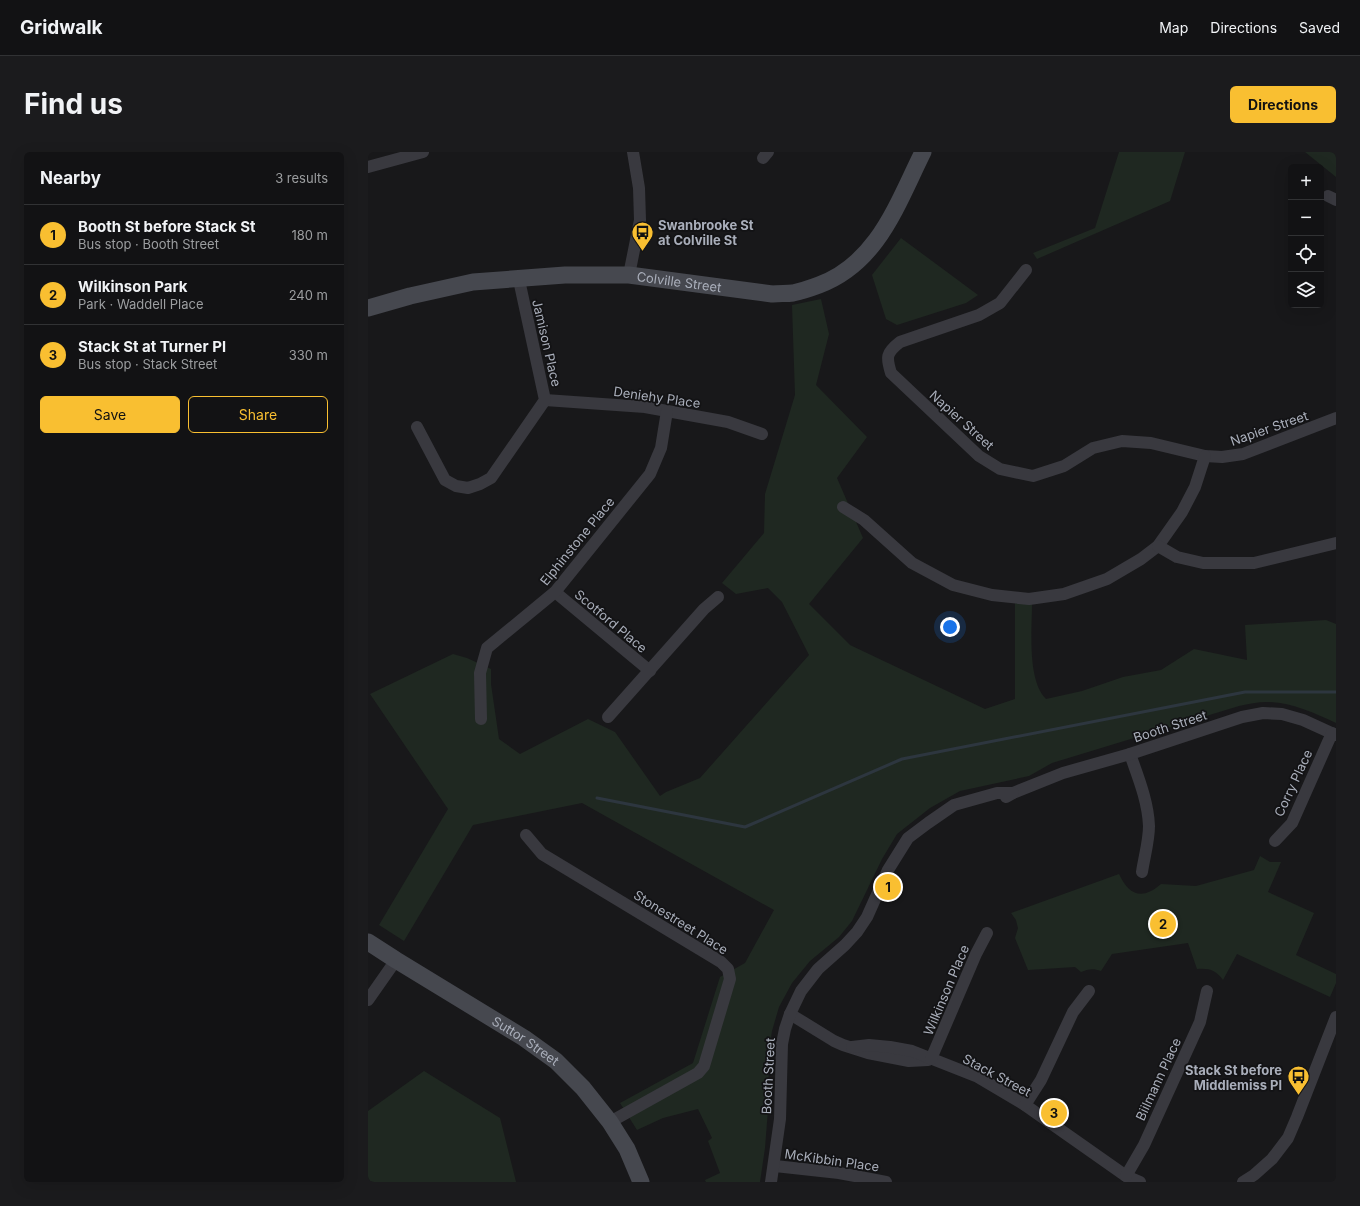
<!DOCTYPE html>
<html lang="en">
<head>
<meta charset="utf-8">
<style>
  :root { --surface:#121214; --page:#1b1b1d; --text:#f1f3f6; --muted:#9c9ea0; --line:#313234; --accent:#f9bf31 }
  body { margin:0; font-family:Inter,sans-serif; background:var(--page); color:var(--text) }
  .controls { position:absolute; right:12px; top:12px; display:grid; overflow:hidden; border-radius:6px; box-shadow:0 4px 16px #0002 }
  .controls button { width:36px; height:36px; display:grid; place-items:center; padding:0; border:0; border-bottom:1px solid var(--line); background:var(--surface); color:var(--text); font:20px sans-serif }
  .you { position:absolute; left:582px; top:475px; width:14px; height:14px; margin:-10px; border:3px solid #fff; border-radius:50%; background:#1a73e8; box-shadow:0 0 0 6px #1a73e833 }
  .badge { display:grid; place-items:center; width:26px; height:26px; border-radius:50%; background:var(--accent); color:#111; font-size:13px; font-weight:700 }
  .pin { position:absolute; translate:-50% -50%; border:2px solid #fff; box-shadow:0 1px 4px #0006 }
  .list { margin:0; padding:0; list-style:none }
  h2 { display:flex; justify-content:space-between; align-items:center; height:52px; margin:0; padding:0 16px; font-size:17px }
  h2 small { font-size:13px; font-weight:400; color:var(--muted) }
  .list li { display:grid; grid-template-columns:26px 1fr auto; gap:12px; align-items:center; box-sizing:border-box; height:60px; padding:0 16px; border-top:1px solid var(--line) }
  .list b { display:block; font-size:15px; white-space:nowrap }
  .list p { margin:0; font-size:13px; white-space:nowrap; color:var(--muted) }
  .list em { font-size:13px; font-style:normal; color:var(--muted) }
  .actions { display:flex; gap:8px; padding:12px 16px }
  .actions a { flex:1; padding:9px 0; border:1px solid var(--accent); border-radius:6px; text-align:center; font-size:14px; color:var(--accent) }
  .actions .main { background:var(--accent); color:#111 }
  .icon { flex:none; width:22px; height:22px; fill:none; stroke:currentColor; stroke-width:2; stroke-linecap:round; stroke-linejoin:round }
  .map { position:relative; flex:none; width:968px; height:1030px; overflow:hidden; border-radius:6px }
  header { display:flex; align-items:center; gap:24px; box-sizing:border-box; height:56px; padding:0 20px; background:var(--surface); border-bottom:1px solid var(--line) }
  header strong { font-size:19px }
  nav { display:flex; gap:22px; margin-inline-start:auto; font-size:14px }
  .intro { display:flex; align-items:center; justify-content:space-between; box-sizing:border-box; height:96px; padding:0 24px }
  h1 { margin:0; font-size:28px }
  .button { padding:10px 18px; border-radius:6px; background:var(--accent); color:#111; font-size:14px; font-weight:700 }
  main { display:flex; gap:24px; padding:0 24px }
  aside { flex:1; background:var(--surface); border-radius:6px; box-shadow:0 4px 16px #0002 }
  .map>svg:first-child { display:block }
</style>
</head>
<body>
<header>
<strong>Gridwalk</strong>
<nav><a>Map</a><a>Directions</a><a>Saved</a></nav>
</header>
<div class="intro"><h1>Find us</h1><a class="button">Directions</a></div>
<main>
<aside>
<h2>Nearby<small>3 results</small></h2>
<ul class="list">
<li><span class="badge">1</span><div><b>Booth St before Stack St</b><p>Bus stop · Booth Street</p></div><em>180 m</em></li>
<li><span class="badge">2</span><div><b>Wilkinson Park</b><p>Park · Waddell Place</p></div><em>240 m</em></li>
<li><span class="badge">3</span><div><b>Stack St at Turner Pl</b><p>Bus stop · Stack Street</p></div><em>330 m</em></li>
</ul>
<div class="actions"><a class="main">Save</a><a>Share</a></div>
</aside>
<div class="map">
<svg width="968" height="1030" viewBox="0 0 968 1030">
  <rect width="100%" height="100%" fill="#18181a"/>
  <g fill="#1f2821">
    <polygon points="751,0 817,0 802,49 669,107 665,101 727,76"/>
    <polygon points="937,0 966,0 968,3 968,25"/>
    <polygon points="533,86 610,143 598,151 529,173 518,167 504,123"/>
    <path d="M453,147L461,182L448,233L499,285L469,326L495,386L441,452L482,493L617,557L647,547V451L664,452C664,478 659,528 678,547L714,539L755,525L793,518L826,497L879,508L877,473L958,468L968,472V571C946,561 923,550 899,550C890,550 880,552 871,554L684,611L661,624L592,639L562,656L529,682L514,707L484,769L471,785L442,809L424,831L411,855L404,879L400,905L401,945L397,996L392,1030H338L337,1028L352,1021L340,989L344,986L330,957L295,966L269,978L252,951L325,911L352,825L377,811L406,758L214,651L105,673L36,789L11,773L80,657L2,542L85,502L99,506L123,517V532L131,587L152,602L220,567L247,580L292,644L298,640L332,626L441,503L414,450L400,436L368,442L354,431L396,381L397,342L427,243L424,153Z"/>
    <path d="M892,704L902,710H913L900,740L946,761L928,803L968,822V831L962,845L869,802L855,828C848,818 841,816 829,817L820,791L744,802L733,819C725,816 720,817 713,820L707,815L660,818L647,786L650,776L648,768L643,761L751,722C761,744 775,748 793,732L828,734L886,718Z"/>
    <polygon points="56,919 132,966 148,1030 0,1030 0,959"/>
  </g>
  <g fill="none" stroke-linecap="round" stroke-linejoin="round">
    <polyline stroke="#2d363f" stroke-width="3" points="229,646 377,675 534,607 877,540 968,540"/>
    <g stroke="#39393f" stroke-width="12">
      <polyline points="395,6 400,0"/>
      <polyline points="0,15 55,0"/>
      <polyline points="960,44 968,48"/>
      <path d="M658,118L632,151L611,163L532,190C518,201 518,205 523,221L611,304L632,317L665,324L696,314L725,296L754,289L783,291L837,304L854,305L875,302L968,266"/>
      <polyline points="261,123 272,68 271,36 265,0"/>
      <polyline points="177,248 277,255 360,270 394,282"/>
      <polyline points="49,275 77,328 88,334 100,336 112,332 123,326 177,248 151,128"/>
      <polyline points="475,355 496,368 544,411 585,433 624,443 661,447 696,442 739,427 773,407 790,394 814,360 827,335 837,304"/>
      <polyline points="790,394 809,405 835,411 886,411 968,391"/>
      <polyline points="187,440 282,519"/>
      <polyline points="240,565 336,457 350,445"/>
      <polyline points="113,567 112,521 119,496 187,440 282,322 293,296 299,259"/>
      <path d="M762,602C770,625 780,649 781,674C781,689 776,706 774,720"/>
      <polyline points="638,645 645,641 695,621 762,602 874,565 895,561 914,562 935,568 968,583"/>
      <polyline points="158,683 174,702 353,810 360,817 362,827 336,914 330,921 242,970"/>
      <polyline points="907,689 924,671 964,581"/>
      <polyline points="0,848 28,808"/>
      <polyline points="422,862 466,889 475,893 500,901 541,909 560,908"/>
      <polyline points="484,895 501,893 522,895 544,899 610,925 657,953 758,1024 772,1030"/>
      <polyline points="563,907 608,802 619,781"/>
      <polyline points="657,953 673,928 705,860 721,839"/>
      <polyline points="407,1014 471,1021 518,1030"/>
      <polyline points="758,1024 776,993 832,870 839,839"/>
      <polyline points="403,1030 412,967 414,892 417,877 422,862 433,839 450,817 477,793 489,780 499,765 520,718 540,686 560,671 586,653 629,641 645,641"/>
      <polyline points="875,1030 886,1023 904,1007 920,986 929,965 968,865"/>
    </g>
    <g stroke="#46484f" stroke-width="17">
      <path id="s1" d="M0,156L42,144L105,130L197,123H261L404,142C411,141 418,142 425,141C434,139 443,136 451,133C510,111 529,52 555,0"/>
      <path id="s2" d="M0,790L28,808L156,886L188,909L215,936L242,970L259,997L273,1030"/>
    </g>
  </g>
  <defs>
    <symbol id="bus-pin" viewBox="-11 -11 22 30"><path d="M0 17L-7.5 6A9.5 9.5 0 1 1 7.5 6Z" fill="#f9bf31" stroke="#131315"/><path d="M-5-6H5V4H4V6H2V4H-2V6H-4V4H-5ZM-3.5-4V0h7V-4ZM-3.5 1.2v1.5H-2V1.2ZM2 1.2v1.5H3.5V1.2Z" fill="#111"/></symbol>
  </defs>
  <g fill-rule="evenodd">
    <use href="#bus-pin" x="262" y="68" width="25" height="34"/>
    <use href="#bus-pin" x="918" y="912" width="25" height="34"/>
  </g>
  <g text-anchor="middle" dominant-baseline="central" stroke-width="3.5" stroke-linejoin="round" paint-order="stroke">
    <g font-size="13" font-weight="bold" fill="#a9aeba" stroke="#131315" text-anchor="start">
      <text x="290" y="73">Swanbrooke St<tspan x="290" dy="15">at Colville St</tspan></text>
      <text x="914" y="918" text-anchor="end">Stack St before<tspan x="914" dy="15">Middlemiss Pl</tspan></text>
    </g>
    <g font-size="13" fill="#a9aeba" stroke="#131315">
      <text stroke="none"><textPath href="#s1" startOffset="315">Colville Street</textPath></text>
      <text transform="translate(179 191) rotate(77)">Jamison Place</text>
      <text transform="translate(289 245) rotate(8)">Deniehy Place</text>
      <text transform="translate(594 268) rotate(42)">Napier Street</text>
      <text transform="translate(901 276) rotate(-19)">Napier Street</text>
      <text transform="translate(209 389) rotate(-51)">Elphinstone Place</text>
      <text transform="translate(243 469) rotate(40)">Scotford Place</text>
      <text transform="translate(802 574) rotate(-18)">Booth Street</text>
      <text transform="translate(925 631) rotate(-65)">Corry Place</text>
      <text transform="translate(313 770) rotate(32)">Stonestreet Place</text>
      <text transform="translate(578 838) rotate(-67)">Wilkinson Place</text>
      <text stroke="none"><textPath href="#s2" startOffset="186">Suttor Street</textPath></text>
      <text transform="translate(629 923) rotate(28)">Stack Street</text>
      <text transform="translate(400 924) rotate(-87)">Booth Street</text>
      <text transform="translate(790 927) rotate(-65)">Biilmann Place</text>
      <text transform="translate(464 1008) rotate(8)">McKibbin Place</text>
    </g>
  </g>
</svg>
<div class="controls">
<button>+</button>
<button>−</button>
<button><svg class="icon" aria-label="locate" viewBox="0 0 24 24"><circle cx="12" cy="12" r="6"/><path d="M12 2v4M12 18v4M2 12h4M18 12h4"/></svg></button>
<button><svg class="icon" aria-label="layers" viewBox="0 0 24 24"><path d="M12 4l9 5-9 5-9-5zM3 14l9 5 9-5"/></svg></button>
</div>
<div class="you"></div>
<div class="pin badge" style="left:520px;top:735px">1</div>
<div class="pin badge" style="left:795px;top:772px">2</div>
<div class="pin badge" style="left:686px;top:961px">3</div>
</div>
</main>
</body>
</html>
